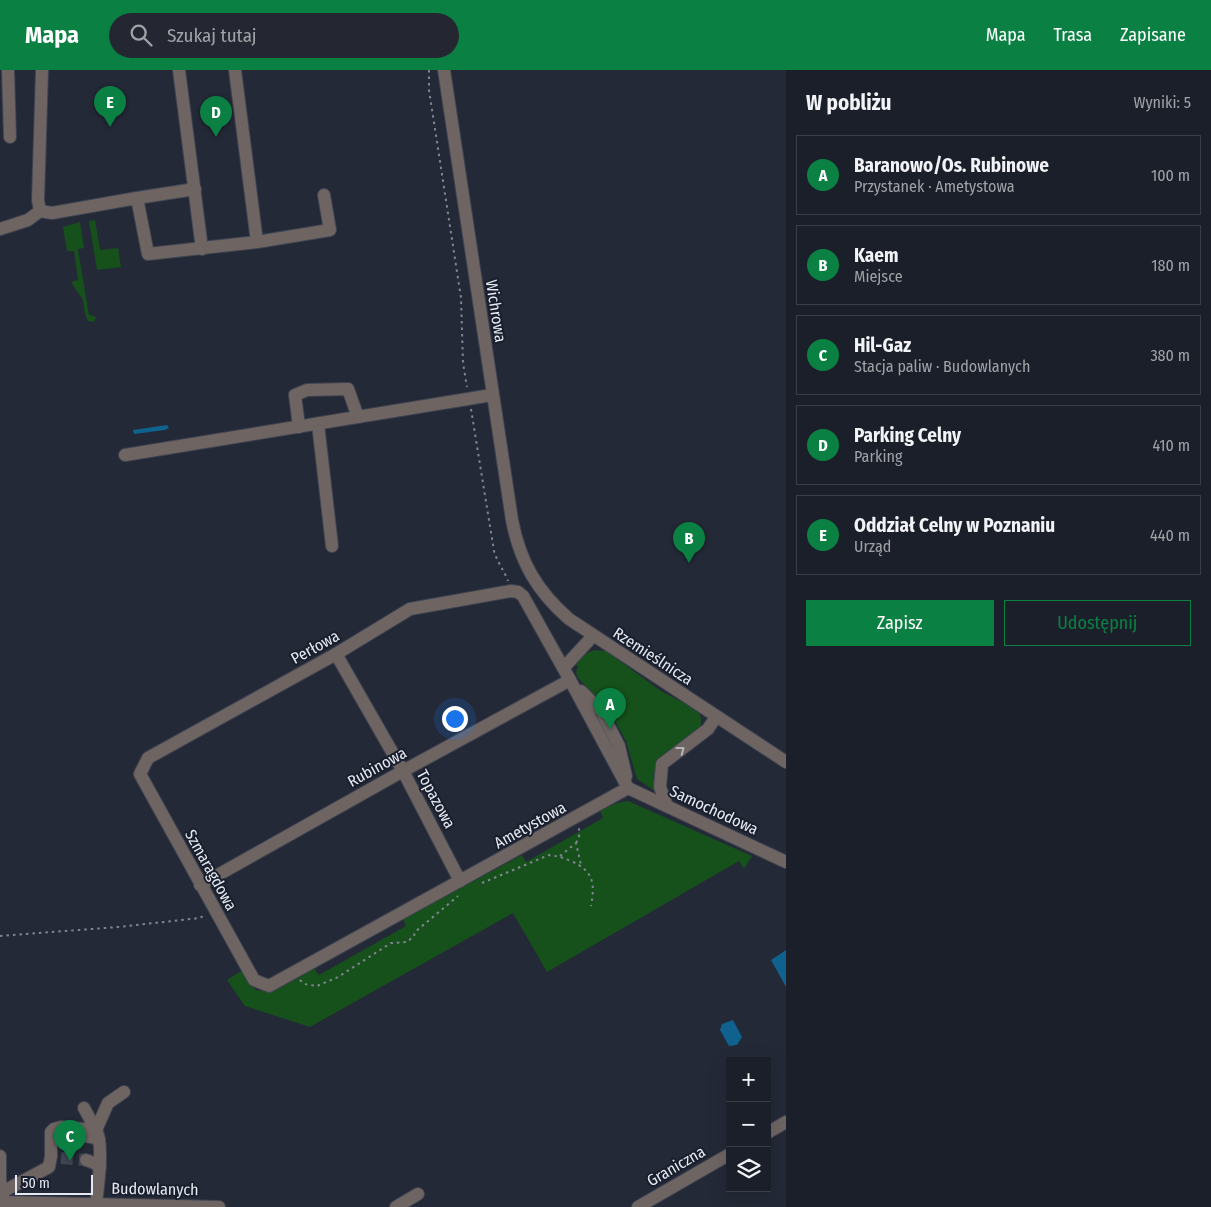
<!DOCTYPE html>
<html lang="pl">
<head>
<meta charset="utf-8">
<style>
  :root { --surface:#1b1f29; --page:#242731; --text:#f1f3f6; --muted:#a0a2a8; --line:#393d46; --accent:#0b8043 }
  body { margin:0; font-family:"Fira Sans Condensed",sans-serif; background:var(--page); color:var(--text) }
  .controls { position:absolute; right:15px; bottom:15px; display:grid; overflow:hidden; border-radius:0px; box-shadow:0 5px 20px #0002 }
  .controls button { width:45px; height:45px; display:grid; place-items:center; padding:0; border:0; border-bottom:1px solid var(--line); background:var(--surface); color:var(--text); font:25px sans-serif }
  .scale { position:absolute; left:15px; bottom:12px; width:78px; box-sizing:border-box; padding-left:5px; border:2px solid #e5e9f2; border-top:0; font-size:14px; line-height:18px; white-space:nowrap; color:#e5e9f2; -webkit-text-stroke:4px #1a1f2d; paint-order:stroke }
  .you { position:absolute; left:454px; top:648px; width:18px; height:18px; margin:-12px; border:4px solid #fff; border-radius:50%; background:#1a73e8; box-shadow:0 0 0 8px #1a73e833 }
  .badge { display:grid; place-items:center; width:32px; height:32px; border-radius:50%; background:var(--accent); color:#fff; font-size:16px; font-weight:700 }
  .pin { position:absolute; translate:-50% -41px; filter:drop-shadow(0 1px 2px #0008) }
  .pin::after { content:''; position:absolute; top:26px; width:18px; height:15px; background:inherit; clip-path:polygon(0 0,100% 0,50% 100%) }
  .list { margin:0; padding:0; list-style:none }
  h2 { display:flex; justify-content:space-between; align-items:center; height:65px; margin:0; padding:0 20px; font-size:21px }
  h2 small { font-size:16px; font-weight:400; color:var(--muted) }
  .list li { display:grid; grid-template-columns:32px 1fr auto; gap:15px; align-items:center; box-sizing:border-box; height:80px; margin:0 10px 10px; padding:0 10px; border:1px solid var(--line); border-radius:0px }
  .list b { display:block; font-size:19px; white-space:nowrap }
  .list p { margin:0; font-size:16px; white-space:nowrap; color:var(--muted) }
  .list em { font-size:16px; font-style:normal; color:var(--muted) }
  .actions { display:flex; gap:10px; padding:15px 20px }
  .actions a { flex:1; padding:11px 0; border:1px solid var(--accent); border-radius:0px; text-align:center; font-size:18px; color:var(--accent) }
  .actions .main { background:var(--accent); color:#fff }
  .icon { flex:none; width:28px; height:28px; fill:none; stroke:currentColor; stroke-width:2; stroke-linecap:round; stroke-linejoin:round }
  .map { position:relative; flex:none; width:786px; height:1137px; overflow:hidden }
  header { display:flex; align-items:center; gap:30px; box-sizing:border-box; height:70px; padding:0 25px; background:var(--accent); color:#fff }
  header strong { font-size:24px }
  nav { display:flex; gap:28px; margin-inline-start:auto; font-size:18px }
  .search { width:350px; height:45px; background:var(--page); display:flex; align-items:center; gap:12px; box-sizing:border-box; padding:0 18px; border-radius:28px; color:var(--muted); font-size:19px }
  main { display:flex }
  aside { flex:1; background:var(--surface) }
  .map>svg:first-child { display:block }
</style>
</head>
<body>
<header>
<strong>Mapa</strong>
<div class="search"><svg class="icon" aria-label="search" viewBox="0 0 24 24"><circle cx="10" cy="10" r="6"/><path d="M15 15l6 6"/></svg>Szukaj tutaj</div>
<nav><a>Mapa</a><a>Trasa</a><a>Zapisane</a></nav>
</header>
<main>
<div class="map">
<svg width="786" height="1137" viewBox="0 0 786 1137">
  <rect width="100%" height="100%" fill="#242937"/>
  <g fill="#16501b">
    <polygon points="95,150 100,180 118,178 121,197 97,200 89,151"/>
    <polygon points="80,152 84,178 78,179 89,245 96,247 94,252 88,251 85,244 83,230 71,212 78,210 74,181 67,181 63,157"/>
    <path d="M594,580L606,581L661,621L682,632L699,643L701,648V656L689,668L662,688L656,722L637,709L626,671L608,639L578,608L576,602L578,596L576,595C579,587 587,583 594,580Z"/>
    <polygon points="628,731 752,786 744,799 739,791 547,902 513,843 310,957 245,936 227,910 241,901 256,920 269,922 314,898 319,905 406,856 403,849 522,785 526,792 603,748 600,741 617,733"/>
  </g>
  <g fill="#0e628d">
    <polygon points="167,355 169,358 165,360 134,364 133,360"/>
    <polygon points="786,880 786,917 771,890"/>
    <polygon points="733,950 742,967 737,975 729,976 720,960 722,954"/>
  </g>
  <g fill="none" stroke-linecap="round" stroke-linejoin="round">
    <polyline stroke="#414653" stroke-width="12" stroke-dasharray="12 6" stroke-linecap="butt" points="61,1088 86,1090"/>
    <defs>
      <g id="minor">
        <polyline points="8,0 10,67"/>
        <polyline points="42,0 38,130 40,141 52,143 137,128 148,184 257,172"/>
        <polyline points="179,0 202,179"/>
        <polyline points="235,0 257,172 330,160 324,125"/>
        <path d="M444,0L512,450C520,492 537,521 569,549L786,692"/>
        <polyline points="137,128 195,119"/>
        <polyline points="0,159 28,150 40,141"/>
        <polyline points="318,354 332,476"/>
        <polyline points="299,357 295,325 307,320 348,319 358,347"/>
        <polyline points="125,385 492,325"/>
        <polygon points="511,521 518,522 523,526 570,610 628,718 269,916 254,910 140,704 148,688 336,584 410,539"/>
        <polyline points="336,584 403,701 460,811"/>
        <polyline points="563,597 568,593 593,566"/>
        <polyline points="581,621 601,641 619,676 626,706"/>
        <polyline points="628,718 786,792"/>
        <polyline points="667,736 660,717 662,694 708,659 716,647"/>
        <polyline points="200,815 403,701 570,610"/>
        <polyline points="84,1038 96,1060"/>
        <polyline points="96,1060 108,1033 124,1022"/>
        <polyline points="767,1063 786,1052"/>
        <path d="M51,1071C58,1063 90,1065 99,1070"/>
        <polyline points="0,1086 0,1111 3,1123"/>
        <polyline points="86,1090 94,1093 100,1097"/>
        <polyline points="0,1132 219,1137"/>
        <path d="M3,1132V1123L6,1120L49,1097L51,1086V1062L54,1059L61,1057L96,1060C104,1072 98,1117 96,1134"/>
        <polyline points="396,1137 418,1124"/>
        <polyline points="638,1137 730,1084"/>
      </g>
    </defs>
    <use href="#minor" stroke="#3f4451" stroke-width="14"/>
    <g stroke="#818591" stroke-width="2" stroke-dasharray="2.5 4" stroke-linecap="butt">
      <polyline points="429,0 429,20 461,228 463,293 467,317"/>
      <path d="M471,339L494,481C497,492 504,500 508,511"/>
      <path d="M576,773C579,768 581,762 578,757"/>
      <polyline points="560,786 576,773 581,795"/>
      <path d="M482,813L549,785C557,786 564,788 571,791C594,801 595,814 591,836"/>
      <polyline points="0,866 118,857 200,848 206,844"/>
      <polyline points="300,910 304,914 317,916 338,907 391,873 407,872 414,866 415,862 458,826"/>
    </g>
    <use href="#minor" stroke="#6e6563" stroke-width="12"/>
  </g>
  <defs><path id="oneway-chevron" d="M-2-3.5L2.5 0L-2 3.5" fill="none" stroke-width="1.6" stroke-linecap="round" stroke-linejoin="round" transform="scale(1.25)"/></defs>
  <use stroke="#b5b4b9" href="#oneway-chevron" transform="translate(681 680) rotate(-37)"/>
  <g text-anchor="middle" dominant-baseline="central" stroke-width="4" stroke-linejoin="round" paint-order="stroke">
    <g font-size="16" fill="#e5e9f2" stroke="#1a1f2d">
      <text transform="translate(496 241) rotate(81)">Wichrowa</text>
      <text transform="translate(315 577) rotate(-29)">Perłowa</text>
      <text transform="translate(653 586) rotate(33)">Rzemieślnicza</text>
      <text transform="translate(377 697) rotate(-29)">Rubinowa</text>
      <text transform="translate(436 729) rotate(62)">Topazowa</text>
      <text transform="translate(714 740) rotate(25)">Samochodowa</text>
      <text transform="translate(530 755) rotate(-29)">Ametystowa</text>
      <text transform="translate(211 800) rotate(61)">Szmaragdowa</text>
      <text transform="translate(676 1096) rotate(-30)">Graniczna</text>
      <text transform="translate(155 1119) rotate(1)">Budowlanych</text>
    </g>
  </g>
</svg>
<div class="controls">
<button>+</button>
<button>−</button>
<button><svg class="icon" aria-label="layers" viewBox="0 0 24 24"><path d="M12 4l9 5-9 5-9-5zM3 14l9 5 9-5"/></svg></button>
</div>
<div class="scale">50 m</div>
<div class="you"></div>
<div class="pin badge" style="left:610px;top:659px">A</div>
<div class="pin badge" style="left:689px;top:493px">B</div>
<div class="pin badge" style="left:70px;top:1091px">C</div>
<div class="pin badge" style="left:216px;top:67px">D</div>
<div class="pin badge" style="left:110px;top:57px">E</div>
</div>
<aside>
<h2>W pobliżu<small>Wyniki: 5</small></h2>
<ul class="list">
<li><span class="badge">A</span><div><b>Baranowo/Os. Rubinowe</b><p>Przystanek · Ametystowa</p></div><em>100 m</em></li>
<li><span class="badge">B</span><div><b>Kaem</b><p>Miejsce</p></div><em>180 m</em></li>
<li><span class="badge">C</span><div><b>Hil-Gaz</b><p>Stacja paliw · Budowlanych</p></div><em>380 m</em></li>
<li><span class="badge">D</span><div><b>Parking Celny</b><p>Parking</p></div><em>410 m</em></li>
<li><span class="badge">E</span><div><b>Oddział Celny w Poznaniu</b><p>Urząd</p></div><em>440 m</em></li>
</ul>
<div class="actions"><a class="main">Zapisz</a><a>Udostępnij</a></div>
</aside>
</main>
</body>
</html>
